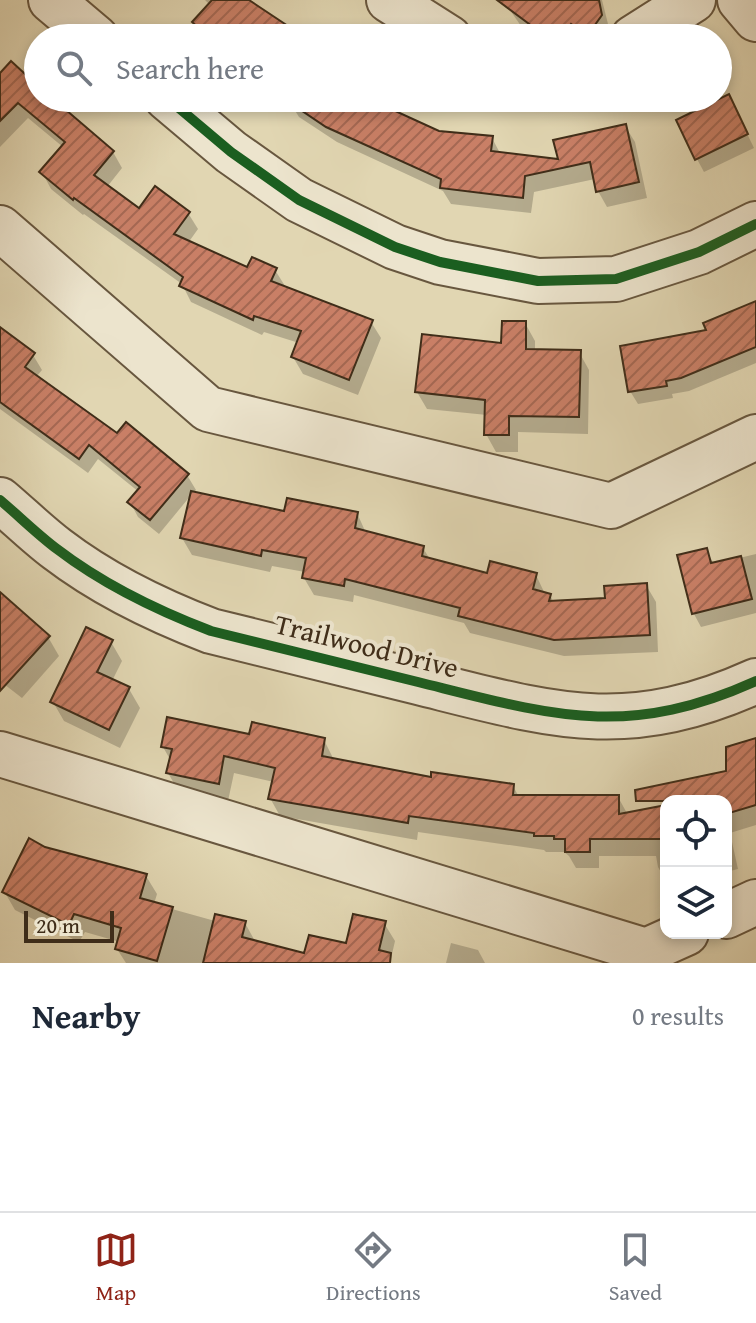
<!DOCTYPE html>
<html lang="en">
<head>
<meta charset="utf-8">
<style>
  :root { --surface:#fff; --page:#f6f6f7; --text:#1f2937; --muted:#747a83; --line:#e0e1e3; --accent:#8f2418 }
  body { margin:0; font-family:"Gentium Book Plus",serif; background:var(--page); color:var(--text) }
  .controls { position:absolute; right:24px; bottom:24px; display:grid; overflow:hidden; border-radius:16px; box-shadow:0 4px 12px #0003 }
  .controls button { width:72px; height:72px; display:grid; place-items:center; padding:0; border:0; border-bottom:2px solid var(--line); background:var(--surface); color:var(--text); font:40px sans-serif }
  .scale { position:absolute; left:24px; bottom:20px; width:90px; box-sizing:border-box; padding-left:8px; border:4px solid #3f2d19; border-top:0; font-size:22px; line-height:28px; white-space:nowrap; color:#3f2d19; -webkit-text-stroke:6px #ece4cd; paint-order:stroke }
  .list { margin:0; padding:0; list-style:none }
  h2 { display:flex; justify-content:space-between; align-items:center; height:104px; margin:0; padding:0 32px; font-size:34px }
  h2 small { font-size:26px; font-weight:400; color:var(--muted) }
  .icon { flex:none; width:44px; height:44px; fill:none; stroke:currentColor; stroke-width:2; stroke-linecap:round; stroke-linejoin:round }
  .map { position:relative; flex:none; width:756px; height:963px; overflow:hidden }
  .search { position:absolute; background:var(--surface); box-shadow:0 4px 12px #0003; left:24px; right:24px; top:24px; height:88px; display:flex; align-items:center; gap:20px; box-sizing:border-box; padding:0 28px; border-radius:44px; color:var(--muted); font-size:30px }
  .sheet { height:248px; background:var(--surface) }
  nav { display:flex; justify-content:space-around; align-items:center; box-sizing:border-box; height:112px; border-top:2px solid var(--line); background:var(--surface); font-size:22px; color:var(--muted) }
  nav a { display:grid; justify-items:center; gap:4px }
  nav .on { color:var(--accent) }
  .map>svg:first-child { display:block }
</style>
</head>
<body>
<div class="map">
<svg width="756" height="963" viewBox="0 0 756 963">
  <defs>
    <pattern id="building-hatch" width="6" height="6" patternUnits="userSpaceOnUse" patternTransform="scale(2)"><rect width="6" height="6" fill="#c97f66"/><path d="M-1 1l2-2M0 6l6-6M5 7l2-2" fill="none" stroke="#a56853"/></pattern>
  </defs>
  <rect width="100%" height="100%" fill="#e1d6b2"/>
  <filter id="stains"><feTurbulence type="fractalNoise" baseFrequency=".0025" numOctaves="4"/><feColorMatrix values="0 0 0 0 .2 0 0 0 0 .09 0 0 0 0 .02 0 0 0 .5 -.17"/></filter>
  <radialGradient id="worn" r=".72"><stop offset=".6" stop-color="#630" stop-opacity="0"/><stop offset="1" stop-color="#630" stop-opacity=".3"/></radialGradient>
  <g fill="#0003">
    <polygon points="205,0 250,0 303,38 204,38 195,22 210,5"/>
    <polygon points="503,0 602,0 610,32 606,38 538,38 521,26"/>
    <polygon points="0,76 38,87 38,98 51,98 113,152 122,168 107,187 140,211 188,213 198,229 188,243 248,270 275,270 285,286 371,322 381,338 358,395 303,374 293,357 299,343 264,332 262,335 191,302 182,284 84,214 83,215 51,189 42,172 63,147 28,118 0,147"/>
    <polygon points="291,98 390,98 387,109 438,133 492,138 501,155 560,162 625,126 635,142 647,198 607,207 598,191 595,179 534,192 531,213 451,204 443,191 337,142 299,117 289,101"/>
    <polygon points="735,109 754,148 704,172 697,159"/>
    <polygon points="756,303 756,363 689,391 672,394 673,398 638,404 630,391 709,331"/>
    <polygon points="525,323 535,341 535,351 579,352 589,370 588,434 518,432 518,452 496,452 486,434 487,415 427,409 417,392 503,345"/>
    <polygon points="0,329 33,355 42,370 36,377 117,436 187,475 196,490 193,493 286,514 357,513 366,533 423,548 431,561 488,576 536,575 545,594 550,595 554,603 607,600 646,585 656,602 658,652 564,656 470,633 464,623 354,595 353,602 314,595 304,578 305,572 272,566 270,572 192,555 182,538 192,494 159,534 138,517 130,502 139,492 98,459 88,473 0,409"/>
    <polygon points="706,550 714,564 756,554 756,613 701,627 694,614"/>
    <polygon points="0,602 48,637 59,656 22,698 0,681"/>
    <polygon points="111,642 122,661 112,681 129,689 140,708 120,748 64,721 53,702"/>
    <polygon points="250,736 324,740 334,760 432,779 513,786 519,797 618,797 628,815 666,807 666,881 658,867 656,856 599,856 599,868 576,868 569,856 564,852 546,852 544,850 418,832 417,840 280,816 270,798 274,782 234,773 228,801 178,790 168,773 171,761 163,747"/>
    <polygon points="756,748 756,825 730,833 738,869 726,872 726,801 678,801 735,771"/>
    <polygon points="44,848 146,876 157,894 154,904 215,921 245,923 256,943 306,955 348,945 384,923 395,941 390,963 126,963 117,949 120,942 85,932 79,942 15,910 4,891"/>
    <polygon points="451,943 478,950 485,963 446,963"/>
  </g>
  <g fill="url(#building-hatch)" stroke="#3f2d19" stroke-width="2">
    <polygon points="212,0 249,0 306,38 210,38 192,22"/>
    <polygon points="497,0 599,0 602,15 587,36 571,24 560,38 548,38"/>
    <polygon points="11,61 38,86 38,98 52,98 114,151 94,175 139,208 155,186 190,212 174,234 247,267 252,257 277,268 271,281 373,320 349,380 291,357 301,331 254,316 253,320 179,286 183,277 74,198 73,200 39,172 65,142 18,103 0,121 0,73"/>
    <polygon points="729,94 748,134 695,160 676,120"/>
    <polygon points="283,98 367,98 439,131 493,136 491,151 558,159 553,140 626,124 639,182 596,192 590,162 525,176 523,198 440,188 441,179 326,127"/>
    <polygon points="756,301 756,347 681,378 666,381 667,386 628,392 620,346 706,330 703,323"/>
    <polygon points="502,321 526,321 526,349 581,350 579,417 509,416 509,435 484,435 485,400 415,392 422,334 501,343"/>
    <polygon points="0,327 35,353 25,367 117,433 126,422 189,474 150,520 127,502 140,487 89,445 79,459 0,402"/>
    <polygon points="191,491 284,511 287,498 358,512 355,528 424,546 422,556 487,573 490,561 537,573 533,589 551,594 549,601 605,598 604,586 647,583 650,635 554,640 458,616 460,608 345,579 344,586 302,578 306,558 262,550 261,556 180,538"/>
    <polygon points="707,548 711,563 741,556 752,599 692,614 677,555"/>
    <polygon points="0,592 50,636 0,691"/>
    <polygon points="86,627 113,640 97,672 130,687 109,730 50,702"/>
    <polygon points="167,717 249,734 252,722 325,738 322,756 431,777 431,772 514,784 513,795 619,795 619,814 666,805 666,839 590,839 590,852 565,852 565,839 554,839 554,836 534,836 534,833 409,816 408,823 268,799 275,768 224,756 219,784 166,773 172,749 161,747"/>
    <polygon points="756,738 756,805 726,814 726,801 636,801 635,790 726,771 726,747"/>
    <polygon points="29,838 45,847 147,874 140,898 173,907 157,961 115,949 121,928 74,914 69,925 2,892"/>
    <polygon points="215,914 246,921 242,937 304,953 309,935 346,943 353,914 386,921 379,950 391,953 390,963 203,963"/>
  </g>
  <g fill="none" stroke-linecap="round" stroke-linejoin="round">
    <defs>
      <g id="minor">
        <polyline points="51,0 96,38"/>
        <polyline points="389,0 449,38"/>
        <polyline points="740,0 756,19"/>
        <polyline points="633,38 693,0"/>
        <polyline points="167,98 231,152 299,200 395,247 440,262 538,281 616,279 699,252 756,224"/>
        <polyline points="0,228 208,409 611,506 756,437"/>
        <path d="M0,500C19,516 37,534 57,549C104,585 156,610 211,631C280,648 349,665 418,682C551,715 625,740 756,681"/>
        <polyline points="0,754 646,951 686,933"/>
        <polyline points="726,916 756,902"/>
      </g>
    </defs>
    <use href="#minor" stroke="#68573f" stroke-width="48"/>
    <use href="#minor" stroke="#ece4cd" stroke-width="44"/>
    <defs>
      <g id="cycleway">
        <polyline points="167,98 231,152 299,200 395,247 440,262 538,281 616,279 699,252 756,224"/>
        <path d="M0,500C19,516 37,534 57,549C104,585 156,610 211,631C280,648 349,665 418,682C551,715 625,740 756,681"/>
      </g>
    </defs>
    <use href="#cycleway" stroke="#ece4cd" stroke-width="15"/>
    <use href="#cycleway" stroke="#1b5e20" stroke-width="10"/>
  </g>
  <g text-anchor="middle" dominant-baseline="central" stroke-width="8" stroke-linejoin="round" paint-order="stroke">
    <g font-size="28" fill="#3f2d19" stroke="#ece4cd">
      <text transform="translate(367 645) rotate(14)">Trailwood Drive</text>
    </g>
  </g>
  <rect width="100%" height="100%" filter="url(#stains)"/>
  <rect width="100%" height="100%" fill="url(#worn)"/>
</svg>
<div class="controls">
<button><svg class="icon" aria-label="locate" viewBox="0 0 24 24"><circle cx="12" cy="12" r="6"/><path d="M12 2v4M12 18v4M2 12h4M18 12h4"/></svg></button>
<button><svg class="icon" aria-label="layers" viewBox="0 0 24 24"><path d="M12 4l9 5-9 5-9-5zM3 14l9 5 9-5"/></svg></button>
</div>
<div class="scale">20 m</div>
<div class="search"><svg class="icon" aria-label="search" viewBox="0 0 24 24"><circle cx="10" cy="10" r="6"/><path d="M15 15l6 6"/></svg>Search here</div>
</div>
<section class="sheet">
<h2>Nearby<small>0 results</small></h2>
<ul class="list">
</ul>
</section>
<nav>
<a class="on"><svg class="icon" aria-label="map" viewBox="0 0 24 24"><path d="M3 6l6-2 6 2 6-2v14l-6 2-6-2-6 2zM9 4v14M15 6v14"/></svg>Map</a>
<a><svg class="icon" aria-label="directions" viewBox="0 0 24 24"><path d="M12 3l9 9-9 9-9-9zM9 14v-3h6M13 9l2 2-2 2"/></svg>Directions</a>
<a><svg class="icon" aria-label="saved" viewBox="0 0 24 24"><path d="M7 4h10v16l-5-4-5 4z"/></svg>Saved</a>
</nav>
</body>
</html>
